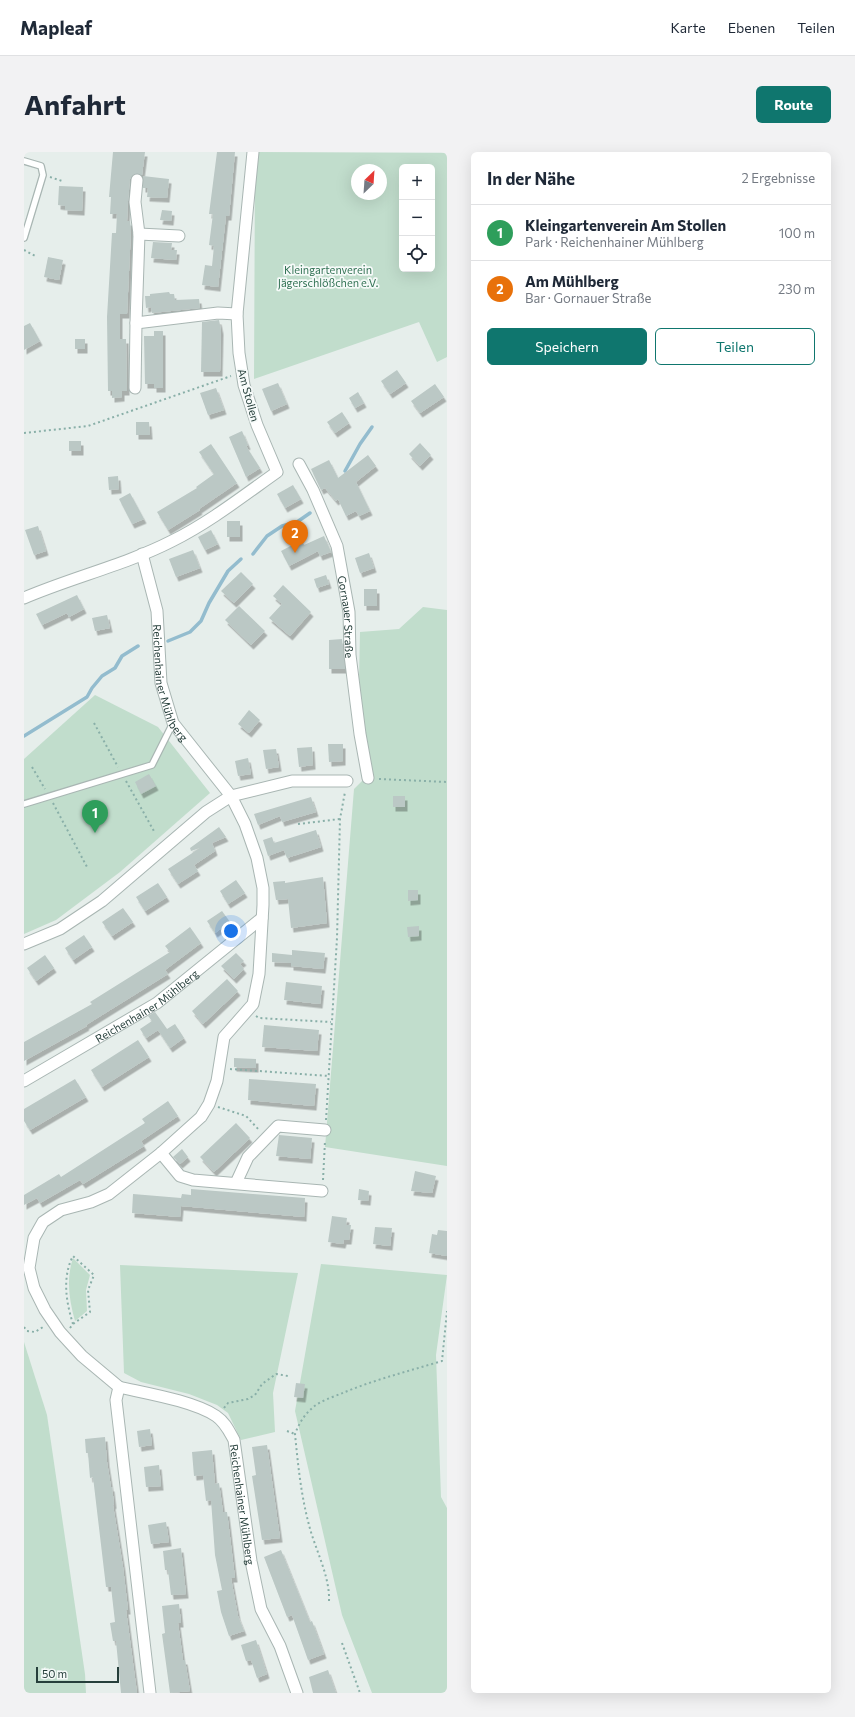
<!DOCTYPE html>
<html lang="de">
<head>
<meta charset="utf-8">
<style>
  :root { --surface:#fff; --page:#f2f2f3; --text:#1f2937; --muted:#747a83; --line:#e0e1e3; --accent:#0f766e }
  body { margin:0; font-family:Commissioner,sans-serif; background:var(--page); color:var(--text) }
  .controls { position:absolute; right:12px; top:12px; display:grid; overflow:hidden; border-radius:6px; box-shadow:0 4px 16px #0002 }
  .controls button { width:36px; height:36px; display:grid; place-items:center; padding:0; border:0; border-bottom:1px solid var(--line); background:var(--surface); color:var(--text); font:20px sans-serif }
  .compass { position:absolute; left:327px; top:12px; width:36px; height:36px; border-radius:50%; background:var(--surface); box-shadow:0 4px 16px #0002; rotate:25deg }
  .scale { position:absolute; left:12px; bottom:10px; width:83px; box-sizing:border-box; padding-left:4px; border:2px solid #263f3b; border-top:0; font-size:11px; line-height:14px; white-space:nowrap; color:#263f3b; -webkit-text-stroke:3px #f6faf9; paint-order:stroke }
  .you { position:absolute; left:207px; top:779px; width:14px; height:14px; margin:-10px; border:3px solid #fff; border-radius:50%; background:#1a73e8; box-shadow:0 0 0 6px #1a73e833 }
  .badge { display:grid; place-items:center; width:26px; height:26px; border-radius:50%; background:var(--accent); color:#fff; font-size:13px; font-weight:700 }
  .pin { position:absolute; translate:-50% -33px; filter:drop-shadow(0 1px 2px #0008) }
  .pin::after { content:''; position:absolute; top:21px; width:14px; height:12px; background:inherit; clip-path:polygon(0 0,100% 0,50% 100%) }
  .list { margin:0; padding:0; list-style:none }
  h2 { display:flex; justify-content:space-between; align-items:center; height:52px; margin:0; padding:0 16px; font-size:17px }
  h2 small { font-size:13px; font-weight:400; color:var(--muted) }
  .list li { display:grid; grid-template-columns:26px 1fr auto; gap:12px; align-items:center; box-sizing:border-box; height:56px; padding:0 16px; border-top:1px solid var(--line) }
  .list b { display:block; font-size:15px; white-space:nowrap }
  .list p { margin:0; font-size:13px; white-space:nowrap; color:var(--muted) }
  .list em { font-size:13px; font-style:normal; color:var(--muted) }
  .actions { display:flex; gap:8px; padding:12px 16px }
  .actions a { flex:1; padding:9px 0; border:1px solid var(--accent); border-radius:6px; text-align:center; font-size:14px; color:var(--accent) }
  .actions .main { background:var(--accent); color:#fff }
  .icon { flex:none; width:22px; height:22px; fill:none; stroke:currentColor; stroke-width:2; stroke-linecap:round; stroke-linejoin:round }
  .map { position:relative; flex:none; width:423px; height:1541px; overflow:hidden; border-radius:6px }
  header { display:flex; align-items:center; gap:24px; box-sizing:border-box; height:56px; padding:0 20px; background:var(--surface); border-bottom:1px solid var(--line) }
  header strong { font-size:19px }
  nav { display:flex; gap:22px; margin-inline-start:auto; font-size:14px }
  .intro { display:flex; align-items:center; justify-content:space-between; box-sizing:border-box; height:96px; padding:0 24px }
  h1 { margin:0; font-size:28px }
  .button { padding:10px 18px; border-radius:6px; background:var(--accent); color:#fff; font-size:14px; font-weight:700 }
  main { display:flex; gap:24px; padding:0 24px }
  aside { flex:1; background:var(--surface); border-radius:6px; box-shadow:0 4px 16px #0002 }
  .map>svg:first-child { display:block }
</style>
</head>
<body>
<header>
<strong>Mapleaf</strong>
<nav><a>Karte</a><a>Ebenen</a><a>Teilen</a></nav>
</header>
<div class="intro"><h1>Anfahrt</h1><a class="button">Route</a></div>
<main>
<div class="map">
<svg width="423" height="1541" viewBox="0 0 423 1541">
  <defs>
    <filter id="shadow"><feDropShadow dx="2.5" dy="4.5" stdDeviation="0" flood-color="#0004"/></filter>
  </defs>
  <rect width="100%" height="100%" fill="#e6eeeb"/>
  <g fill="#c1ddcc" fill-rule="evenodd">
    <path d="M233,0L423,1V205L413,210L395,170L230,227L231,14ZM378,15H408V117H378ZM333,18H357V42H333Z"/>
    <polygon points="399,455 423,458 423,1014 301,995 330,637 339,628 335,528 336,480 375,477"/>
    <polygon points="71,543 134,575 186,641 96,720 32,768 0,782 0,607"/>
    <path d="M49,1106L66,1123L62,1138L63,1159L51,1169C45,1147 42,1127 49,1106Z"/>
    <polygon points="297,1112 423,1123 412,1203 417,1345 423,1356 423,1541 348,1541 318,1463 271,1259"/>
    <polygon points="96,1113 274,1121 249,1241 251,1280 217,1288 204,1261 193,1253 165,1242 117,1230 100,1221"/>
    <polygon points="0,1190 23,1263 61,1522 62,1541 0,1541"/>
  </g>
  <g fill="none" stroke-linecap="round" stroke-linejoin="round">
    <g stroke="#93bcce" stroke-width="3.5">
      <polyline points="321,319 336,292 348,275"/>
      <polyline points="229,402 243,384 258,374 273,370 286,361"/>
      <polyline points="144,489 166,480 177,469 185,451 204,419 217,407"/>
      <polyline points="0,584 63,545 68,536 78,524 91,516 98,504 114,494"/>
    </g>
  </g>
  <g fill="#bbc8c5" filter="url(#shadow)">
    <polygon points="89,0 121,0 118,23 110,22 106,27 104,49 103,69 106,69 107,77 103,162 96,162 96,187 102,187 103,239 98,239 98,245 88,246 88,239 84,239 83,165 88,81 92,81 93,62 86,62 87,45 85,45"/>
    <polygon points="193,0 211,0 205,64 202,64 194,135 178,133 181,113 188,114 190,94 185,93 189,62 185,62"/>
    <polygon points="119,24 145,27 143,46 123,45 124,36 119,36"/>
    <polygon points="35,34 59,35 58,59 41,58 41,54 34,53"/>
    <polygon points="138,58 148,59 147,69 136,68"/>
    <polygon points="129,90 148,91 147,98 153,98 152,108 127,106"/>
    <polygon points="24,105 39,108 35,128 20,125"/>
    <polygon points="145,140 146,142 150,142 151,148 175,147 176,156 128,161 127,155 122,156 121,144 126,144 126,142"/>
    <polygon points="195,168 197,178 196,220 177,220 178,170"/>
    <polygon points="6,171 16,189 0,198 0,174"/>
    <polygon points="130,179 139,179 139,236 130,236 130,232 121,232 120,184 130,184"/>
    <rect x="51" y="187" width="10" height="10"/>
    <polygon points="373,218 382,231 366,242 357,229"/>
    <polygon points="254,231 263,252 247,259 238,237"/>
    <polygon points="411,232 420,245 396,261 387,249"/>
    <polygon points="192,236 200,258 184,263 176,241"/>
    <polygon points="334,240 340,251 331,256 325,246"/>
    <polygon points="318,260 325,271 311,281 303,270"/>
    <polygon points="112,270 125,270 126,283 112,283"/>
    <polygon points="218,279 224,293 222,294 236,316 222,325 205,285"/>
    <rect x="45" y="289" width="12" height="10"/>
    <polygon points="396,291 407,303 396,314 385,302"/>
    <polygon points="187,292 213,331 175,357 176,358 144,378 133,360 173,336 172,335 190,322 175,300"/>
    <polygon points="344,303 352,314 332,330 346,359 335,364 332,359 322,364 314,347 312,349 301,336 297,338 287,317 305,308 314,326"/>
    <polygon points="94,324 95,337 85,338 84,325"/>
    <polygon points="269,333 277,347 261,356 253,342"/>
    <polygon points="106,341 120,367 108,372 95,347"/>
    <rect x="203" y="369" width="13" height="16"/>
    <polygon points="14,374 22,399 10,403 1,378"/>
    <polygon points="187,378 194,392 181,398 174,385"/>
    <polygon points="300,384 307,400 296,404 294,399 265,414 257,399 278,388 280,393"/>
    <polygon points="169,398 176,416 152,425 145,407"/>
    <polygon points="345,401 350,416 336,421 331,406"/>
    <polygon points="217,420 229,432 210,451 197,439"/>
    <polygon points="302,423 305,432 293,436 290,427"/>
    <polygon points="259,433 287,460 266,484 245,466 258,452 249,444"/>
    <rect x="340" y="437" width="13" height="17"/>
    <polygon points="53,443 60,457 45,465 43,461 18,473 12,462"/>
    <polygon points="215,454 241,479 227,493 201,468"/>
    <polygon points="83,463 86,476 71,479 68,466"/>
    <polygon points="318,487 321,517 305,517 305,488"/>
    <polygon points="225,558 236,568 225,581 214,572"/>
    <polygon points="304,592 319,592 319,609 305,610"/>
    <polygon points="288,595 289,613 275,615 273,596"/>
    <polygon points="252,597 255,615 242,617 239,598"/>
    <polygon points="224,606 227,622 214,624 211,609"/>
    <polygon points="125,622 132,634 117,642 111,630"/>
    <rect x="369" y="644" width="12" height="11"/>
    <polygon points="287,645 292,660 258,670 256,664 234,673 230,662"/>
    <polygon points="195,675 202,685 188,691 191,699 170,713 174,719 154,732 144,717 176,696 167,699 166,696"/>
    <polygon points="292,678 297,695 263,706 260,698 244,704 239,688 248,685 250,691"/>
    <polygon points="299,725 303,771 267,776 264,747 252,748 249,730 261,729 261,731"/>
    <polygon points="212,728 221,741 204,752 196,739"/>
    <polygon points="134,731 143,745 121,759 112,745"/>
    <polygon points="384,738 394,738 394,748 384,749"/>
    <polygon points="99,756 109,770 88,784 78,770"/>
    <polygon points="198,759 206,770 191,781 183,769"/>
    <polygon points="395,774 395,784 384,785 383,775"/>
    <polygon points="166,775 177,791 141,818 144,822 62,873 63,874 0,909 0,890 68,852 66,850 146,800 141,794"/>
    <polygon points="60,783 68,795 49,808 41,796"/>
    <polygon points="268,798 301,801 299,817 267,814 267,811 248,810 248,801 268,803"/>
    <polygon points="212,801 220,809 216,812 220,817 210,827 197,814"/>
    <polygon points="21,803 30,816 12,829 3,816"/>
    <polygon points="203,827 214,839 179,872 168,859"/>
    <polygon points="262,830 298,834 296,852 260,848"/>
    <polygon points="131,860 143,877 151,872 160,886 146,896 134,878 122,886 116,877 128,869 124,864"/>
    <polygon points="240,873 295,878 293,899 238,895"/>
    <polygon points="114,888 125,905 78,935 67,918"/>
    <polygon points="210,906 232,907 232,916 210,915"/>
    <polygon points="51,927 62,945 6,978 0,969 0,957"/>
    <polygon points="225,927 292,932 290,954 224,948"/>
    <polygon points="144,949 154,964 117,989 120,994 59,1032 56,1028 16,1051 13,1046 0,1053 0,1043 35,1022 37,1025 121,971 118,967"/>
    <polygon points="212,971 226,986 190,1020 176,1005"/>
    <polygon points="255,983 288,986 286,1007 252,1004"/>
    <polygon points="158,997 164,1005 156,1012 149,1005"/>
    <polygon points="391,1019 412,1024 408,1041 387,1039"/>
    <polygon points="167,1037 281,1046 280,1065 157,1054 156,1065 108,1061 109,1042 157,1046 158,1042 167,1043"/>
    <polygon points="335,1037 345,1039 344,1049 334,1048"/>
    <polygon points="308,1064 323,1066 322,1073 327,1073 325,1088 320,1088 319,1092 304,1090"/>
    <polygon points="351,1075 368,1076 366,1094 349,1092"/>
    <polygon points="414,1078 423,1079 423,1104 405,1101 408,1082 413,1083"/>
    <polygon points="272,1231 281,1232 279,1246 270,1245"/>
    <polygon points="126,1277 128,1293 115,1295 113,1279"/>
    <polygon points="81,1285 83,1310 87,1335 88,1335 90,1352 89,1353 99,1415 104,1458 102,1458 113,1541 97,1541 92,1489 89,1489 86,1471 91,1470 87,1435 82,1435 69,1325 66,1326 64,1301 62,1301 61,1287"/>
    <polygon points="243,1293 256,1386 238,1388 228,1324 232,1323 228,1295"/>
    <polygon points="188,1298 191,1332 195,1331 199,1360 203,1360 211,1426 207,1426 214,1464 220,1479 205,1484 197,1460 193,1439 198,1438 191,1403 187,1348 182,1349 179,1323 170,1324 168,1300"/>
    <polygon points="135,1313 137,1334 122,1335 120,1315"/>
    <polygon points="142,1370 145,1390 127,1392 124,1373"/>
    <polygon points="157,1396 162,1442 147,1443 144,1418 141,1418 139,1399"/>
    <polygon points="257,1398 286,1470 288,1469 300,1502 284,1508 268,1463 263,1465 240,1405"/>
    <polygon points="155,1452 157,1471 154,1471 159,1508 161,1508 166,1539 146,1541 138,1482 141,1481 138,1454"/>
    <polygon points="232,1488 243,1522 233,1526 227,1508 222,1509 217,1493"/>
    <polygon points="304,1518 312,1541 289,1541 285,1525"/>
  </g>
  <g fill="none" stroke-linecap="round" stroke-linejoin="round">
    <defs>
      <g id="lane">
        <polyline points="0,9 17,14 19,23 0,86"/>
        <polyline points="0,652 128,613 149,571"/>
      </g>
      <g id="street">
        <polyline points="113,28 111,50 115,82 112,171 194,161 213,162"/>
        <polyline points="115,82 155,84"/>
        <polyline points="111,236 112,171"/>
        <path id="s1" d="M275,312L289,338L313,394L325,460L326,503L336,582L344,626"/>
        <path id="s2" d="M118,402L133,459L137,531L149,571L207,644L221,672L233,706L239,736V753L235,822L229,852L200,885L193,929L185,952L177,965L137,1001L85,1042L67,1050L37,1058L19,1070L10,1086L5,1116L10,1136L21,1158L36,1180L58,1204L95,1235L92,1248L126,1541"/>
        <path d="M0,446C49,425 101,413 148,389C186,370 219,344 253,320L233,273L220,233L215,201L213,162L229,0"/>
        <polyline points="0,792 36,777 78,749 182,660 207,644 268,629 323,629"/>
        <path id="s3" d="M0,929L133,851L238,766"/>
        <polyline points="137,1001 156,1024 169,1028 298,1039"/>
        <polyline points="212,1031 224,1005 254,974 301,978"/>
        <path id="s4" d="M95,1235C121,1241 170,1249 192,1264C201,1270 205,1279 210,1288L227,1409L237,1457L256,1494L273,1541"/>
      </g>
    </defs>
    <use href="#lane" stroke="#a9b6b3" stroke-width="8"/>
    <use href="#street" stroke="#a9b6b3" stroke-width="13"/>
    <g stroke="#89afa8" stroke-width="2" stroke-dasharray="2 3" stroke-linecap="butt">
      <polyline points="26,25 38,29"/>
      <polyline points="0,98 13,105"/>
      <polyline points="0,281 64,274 207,224"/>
      <polyline points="70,571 94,615"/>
      <polyline points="8,615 21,637"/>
      <polyline points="355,627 423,630"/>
      <polyline points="102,629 131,681"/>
      <polyline points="29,651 63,715"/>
      <polyline points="274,672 316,667"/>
      <polyline points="232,864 235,866 307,870"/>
      <polyline points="206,917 305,924"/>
      <polyline points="194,955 222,964 236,979"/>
      <polyline points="302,968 313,786 316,667 321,640"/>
      <polyline points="299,1028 301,989"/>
      <polyline points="0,1175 3,1179 11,1180 19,1175"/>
      <path d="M46,1176L49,1172C42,1150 38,1125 49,1104L70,1123L64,1138L66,1160L49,1172"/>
      <polyline points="200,1256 204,1251 224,1247 231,1243 238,1232 252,1222 264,1224"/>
      <polyline points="263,1279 271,1282"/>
      <path d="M305,1449C306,1424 291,1397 285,1373C277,1343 274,1313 271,1282C275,1271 282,1260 292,1253C301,1247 312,1244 321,1240C353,1227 385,1219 418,1209L423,1159"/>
      <polyline points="318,1491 336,1541"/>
    </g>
    <use href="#lane" stroke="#fff" stroke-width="5.5"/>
    <use href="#street" stroke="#fff" stroke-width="11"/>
  </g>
  <g text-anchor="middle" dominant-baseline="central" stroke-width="3.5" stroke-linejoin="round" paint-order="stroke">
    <g font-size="11" fill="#337355" stroke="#f6faf9">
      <text x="304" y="117">Kleingartenverein<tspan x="304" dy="13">Jägerschlößchen e.V.</tspan></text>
    </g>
    <g font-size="11" fill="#263f3b" stroke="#f6faf9">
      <text transform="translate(225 243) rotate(75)">Am Stollen</text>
      <text stroke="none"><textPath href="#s1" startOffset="162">Gornauer Straße</textPath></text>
      <text stroke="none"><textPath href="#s2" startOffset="133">Reichenhainer Mühlberg</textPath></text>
      <text stroke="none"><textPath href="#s3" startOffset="144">Reichenhainer Mühlberg</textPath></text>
      <text stroke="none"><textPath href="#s4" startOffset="197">Reichenhainer Mühlberg</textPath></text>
    </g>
  </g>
</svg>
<div class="controls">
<button>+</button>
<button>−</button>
<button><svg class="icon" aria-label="locate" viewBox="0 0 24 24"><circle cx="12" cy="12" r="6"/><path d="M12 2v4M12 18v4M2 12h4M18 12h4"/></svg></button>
</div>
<svg class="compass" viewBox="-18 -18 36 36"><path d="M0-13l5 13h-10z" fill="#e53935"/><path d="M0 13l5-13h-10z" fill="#747a83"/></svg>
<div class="scale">50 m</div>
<div class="you"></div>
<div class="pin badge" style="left:71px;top:681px;background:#2e9e5b">1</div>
<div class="pin badge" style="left:271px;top:401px;background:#e8710a">2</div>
</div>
<aside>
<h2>In der Nähe<small>2 Ergebnisse</small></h2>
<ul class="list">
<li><span class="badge" style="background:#2e9e5b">1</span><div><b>Kleingartenverein Am Stollen</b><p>Park · Reichenhainer Mühlberg</p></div><em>100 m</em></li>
<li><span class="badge" style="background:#e8710a">2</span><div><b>Am Mühlberg</b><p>Bar · Gornauer Straße</p></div><em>230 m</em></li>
</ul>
<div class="actions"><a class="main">Speichern</a><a>Teilen</a></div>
</aside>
</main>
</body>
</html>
